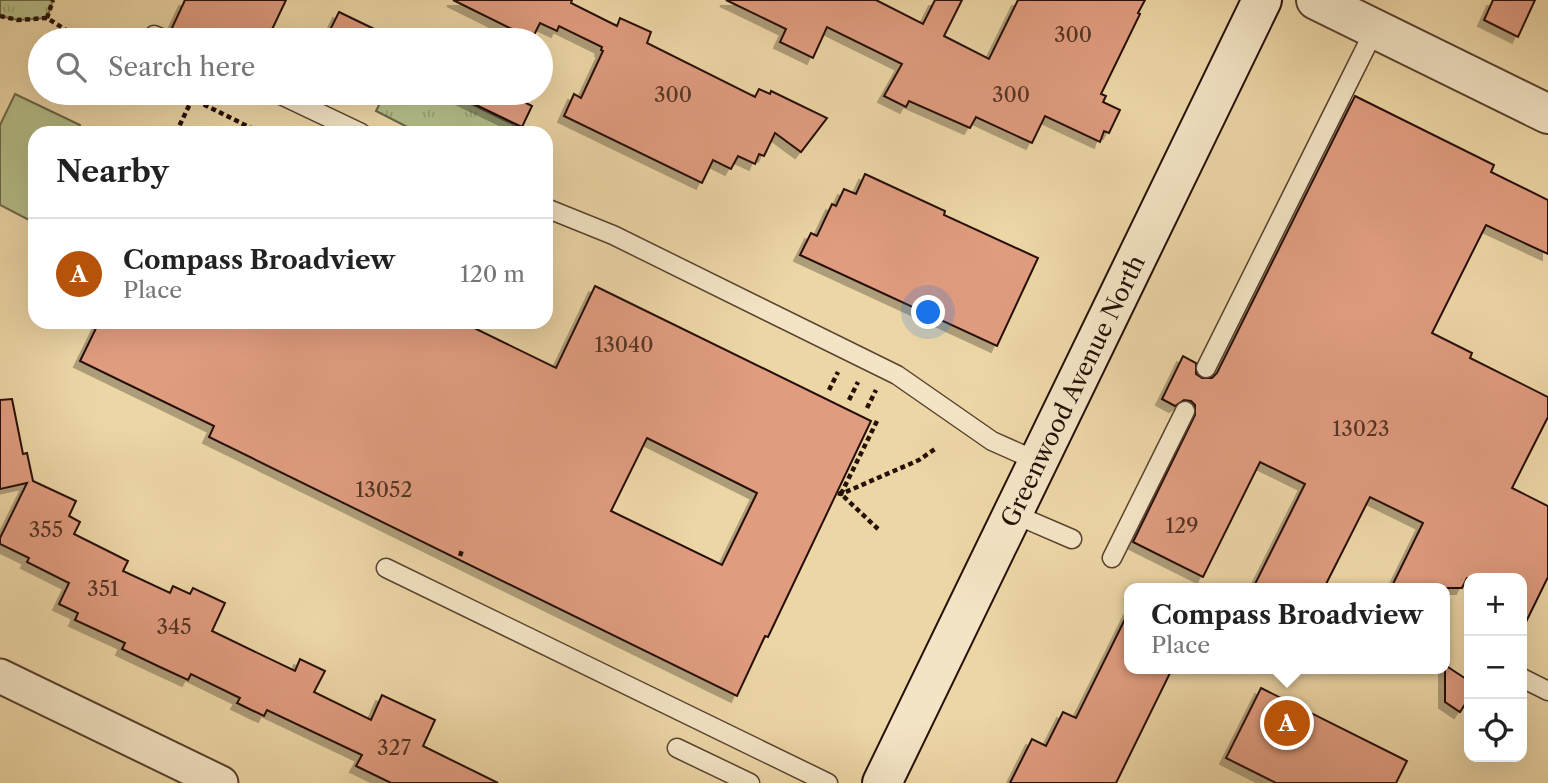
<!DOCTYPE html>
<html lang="en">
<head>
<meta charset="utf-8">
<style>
  :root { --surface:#fff; --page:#f6f6f6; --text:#222; --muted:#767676; --line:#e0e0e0; --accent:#b45309 }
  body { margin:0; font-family:"Libre Caslon Text",serif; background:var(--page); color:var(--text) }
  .controls { position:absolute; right:21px; bottom:21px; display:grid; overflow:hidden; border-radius:14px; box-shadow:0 7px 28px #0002 }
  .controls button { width:63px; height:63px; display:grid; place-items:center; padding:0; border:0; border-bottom:2px solid var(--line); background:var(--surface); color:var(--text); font:35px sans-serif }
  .you { position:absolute; left:929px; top:313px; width:24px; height:24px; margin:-18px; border:5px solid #fff; border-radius:50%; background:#1a73e8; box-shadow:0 0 0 10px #1a73e833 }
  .badge { display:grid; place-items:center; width:46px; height:46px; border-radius:50%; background:var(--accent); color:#fff; font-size:23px; font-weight:700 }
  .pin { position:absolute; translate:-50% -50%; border:4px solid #fff; box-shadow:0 2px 7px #0006 }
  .popup { position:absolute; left:1124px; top:583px; width:326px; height:91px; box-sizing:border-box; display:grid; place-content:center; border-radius:14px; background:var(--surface); filter:drop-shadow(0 2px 5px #0005); font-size:23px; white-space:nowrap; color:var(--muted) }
  .popup b { font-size:26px; color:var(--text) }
  .popup::after { content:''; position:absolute; left:50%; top:100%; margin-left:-14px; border:14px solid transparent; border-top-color:var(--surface) }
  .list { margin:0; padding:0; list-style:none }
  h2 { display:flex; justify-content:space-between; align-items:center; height:91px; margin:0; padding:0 28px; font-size:30px }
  h2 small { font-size:23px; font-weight:400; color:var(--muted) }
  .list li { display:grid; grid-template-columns:46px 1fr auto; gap:21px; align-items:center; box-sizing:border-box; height:112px; padding:0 28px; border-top:2px solid var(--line) }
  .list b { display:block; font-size:26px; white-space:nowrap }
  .list p { margin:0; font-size:23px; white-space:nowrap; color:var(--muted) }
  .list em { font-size:23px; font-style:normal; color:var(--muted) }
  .icon { flex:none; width:38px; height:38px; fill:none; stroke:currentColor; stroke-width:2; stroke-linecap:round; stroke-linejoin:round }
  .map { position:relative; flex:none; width:1548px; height:783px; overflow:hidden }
  .search { position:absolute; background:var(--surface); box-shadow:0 7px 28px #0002; left:28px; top:28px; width:525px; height:77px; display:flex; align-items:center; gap:18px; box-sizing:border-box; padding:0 24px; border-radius:38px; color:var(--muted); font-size:26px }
  .panel { position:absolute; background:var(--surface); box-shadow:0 7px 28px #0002; left:28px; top:126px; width:525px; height:203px; border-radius:21px }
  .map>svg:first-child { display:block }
</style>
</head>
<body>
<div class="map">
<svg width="1548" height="783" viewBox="0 0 1548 783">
  <defs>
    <pattern id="park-tufts" width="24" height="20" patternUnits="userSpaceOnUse" patternTransform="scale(1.75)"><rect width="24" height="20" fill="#b6be88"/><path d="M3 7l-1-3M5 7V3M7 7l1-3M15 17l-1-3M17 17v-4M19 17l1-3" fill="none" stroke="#9ca274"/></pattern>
    <filter id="shadow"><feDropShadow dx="-6" dy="6" stdDeviation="0" flood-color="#0004"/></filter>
  </defs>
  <rect width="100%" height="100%" fill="#edd6a6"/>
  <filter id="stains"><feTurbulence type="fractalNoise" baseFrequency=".00286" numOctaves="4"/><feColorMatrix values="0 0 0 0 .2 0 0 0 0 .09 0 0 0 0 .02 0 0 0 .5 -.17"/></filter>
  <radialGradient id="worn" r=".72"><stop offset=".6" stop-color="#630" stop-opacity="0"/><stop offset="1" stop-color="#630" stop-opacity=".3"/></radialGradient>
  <g fill="url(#park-tufts)" stroke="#6e6848" stroke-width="2">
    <polygon points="0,0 53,0 47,18 18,20 0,16"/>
    <polygon points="385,93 448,93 525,130 523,133 419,133 376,111"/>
  </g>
  <polygon fill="#b6be88" stroke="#6e6848" stroke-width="2" points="15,94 80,125 76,133 35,133 35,217 33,222 0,205 0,125"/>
  <g fill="#e09c7f" stroke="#261107" stroke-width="2" fill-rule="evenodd" filter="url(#shadow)">
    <polygon points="185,0 286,0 267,40 194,40 171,30"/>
    <polygon points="453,0 572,0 571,3 617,26 620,18 651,32 647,43 755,97 759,89 770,94 771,91 827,118 801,152 775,133 764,156 759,154 755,164 738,156 731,169 713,160 702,183 564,116 574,94 581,98 603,51 601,50 602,47 559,26 557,31 540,23 532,39"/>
    <polygon points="726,0 876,0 923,24 935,0 962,0 944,36 989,59 1018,0 1145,0 1138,13 1140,14 1101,94 1106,96 1103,102 1120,110 1109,133 1104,131 1100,142 1045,116 1032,143 976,117 970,128 909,101 906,107 884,96 902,64 827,27 813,58 780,42 786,29"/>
    <polygon points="1493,0 1535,0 1518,37 1484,20"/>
    <polygon points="339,12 397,40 325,40"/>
    <polygon points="451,93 506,93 532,106 522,127"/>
    <polygon points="1355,96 1494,165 1491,172 1548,200 1548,254 1486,225 1432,333 1472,353 1470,358 1548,397 1548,417 1512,488 1548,506 1548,577 1522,630 1522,578 1467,578 1462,588 1391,588 1423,523 1370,497 1324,588 1253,588 1305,484 1260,462 1203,577 1133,542 1195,415 1195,405 1191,401 1184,400 1175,406 1162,399 1183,356 1196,363 1196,374 1202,378 1212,378 1217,373"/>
    <polygon points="865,174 945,211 944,215 1038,258 997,346 800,255 811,233 817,236 832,204 836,206 844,189 856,194"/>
    <path d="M595,286L871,421L768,637L765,636L737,696L209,437L214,426L80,361L99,322H462L556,368ZM647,438L757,493L722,565L611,511Z"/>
    <polygon points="12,399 23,454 27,453 33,481 76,501 69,516 80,522 74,534 128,561 123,571 170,593 173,586 190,594 193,588 225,603 212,631 295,671 300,659 325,671 314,692 371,720 382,695 435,720 423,746 498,783 391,783 356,766 362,755 267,710 264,716 237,703 240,698 191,674 188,680 160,667 122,649 125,643 75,620 78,613 59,604 69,583 27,562 29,558 0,544 0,538 27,483 0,489 0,400"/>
    <polygon points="1130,609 1130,669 1172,669 1116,783 1010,783 1032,739 1046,746 1063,712 1076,718"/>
    <polygon points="1445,665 1469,681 1469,698 1460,712 1445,702"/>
    <polygon points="1261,688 1407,761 1396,783 1276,783 1226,758"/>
  </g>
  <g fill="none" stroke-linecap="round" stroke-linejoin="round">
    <defs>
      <g id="service">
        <polyline points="154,35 166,40"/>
        <polyline points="277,93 361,133"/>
        <polyline points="546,208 613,235 897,375 992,441 1039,462"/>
        <polyline points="1206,368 1375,29"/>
        <polyline points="1014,514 1072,539"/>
        <polyline points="1112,558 1185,411"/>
        <polyline points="386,568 828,783"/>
        <polyline points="1522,678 1548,691"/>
        <polyline points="677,748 750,783"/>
      </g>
      <polyline id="minor" points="0,676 221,783"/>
      <polyline id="tertiary" points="1316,0 1548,114"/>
      <g id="secondary">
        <path id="s1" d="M882,783L1262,0"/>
      </g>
    </defs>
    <use href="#service" stroke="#58422f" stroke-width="21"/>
    <use href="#minor" stroke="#58422f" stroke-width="37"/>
    <use href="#tertiary" stroke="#58422f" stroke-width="42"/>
    <use href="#secondary" stroke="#261107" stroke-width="42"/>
    <g stroke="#261107" stroke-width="4.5" stroke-dasharray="5 3.5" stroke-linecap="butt">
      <polyline points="0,16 18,20 47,18 82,40"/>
      <polyline points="47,18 53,0"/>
      <polyline points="181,93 261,133"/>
      <polyline points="176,133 195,93"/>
      <polyline points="829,390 838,372"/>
      <polyline points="849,400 858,382"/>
      <polyline points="867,408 876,390"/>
      <polyline points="877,421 841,494 878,529"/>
      <polyline points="838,493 841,494 919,460 935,449"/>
      <polyline points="460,556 462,550"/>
    </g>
    <use href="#service" stroke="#f3e4c5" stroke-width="18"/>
    <use href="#minor" stroke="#f3e4c5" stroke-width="33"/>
    <use href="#tertiary" stroke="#f3e4c5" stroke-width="38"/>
    <use href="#secondary" stroke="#f3e4c5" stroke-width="38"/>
  </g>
  <g text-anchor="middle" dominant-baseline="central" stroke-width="6" stroke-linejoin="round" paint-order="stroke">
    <g font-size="21" fill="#543425">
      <text x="1073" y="34">300</text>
      <text x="673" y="94">300</text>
      <text x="1011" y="94">300</text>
      <text x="624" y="344">13040</text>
      <text x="1361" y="428">13023</text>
      <text x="384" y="489">13052</text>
      <text x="1182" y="525">129</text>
      <text x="46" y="529">355</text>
      <text x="103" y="588">351</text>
      <text x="174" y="626">345</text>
      <text x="394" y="747">327</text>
    </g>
    <g font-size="24" fill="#261107" stroke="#f3e4c5">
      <text stroke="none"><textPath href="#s1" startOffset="436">Greenwood Avenue North</textPath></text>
    </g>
  </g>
  <rect width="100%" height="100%" filter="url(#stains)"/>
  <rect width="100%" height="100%" fill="url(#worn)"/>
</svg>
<div class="controls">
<button>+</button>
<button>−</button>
<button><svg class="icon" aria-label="locate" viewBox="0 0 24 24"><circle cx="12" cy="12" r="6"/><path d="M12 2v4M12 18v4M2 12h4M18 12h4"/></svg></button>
</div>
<div class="you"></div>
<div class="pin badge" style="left:1287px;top:723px">A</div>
<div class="popup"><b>Compass Broadview</b>Place</div>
<div class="search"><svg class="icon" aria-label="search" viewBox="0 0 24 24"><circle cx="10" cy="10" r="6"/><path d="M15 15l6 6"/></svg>Search here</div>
<section class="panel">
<h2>Nearby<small></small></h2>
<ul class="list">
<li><span class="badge">A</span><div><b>Compass Broadview</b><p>Place</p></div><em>120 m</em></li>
</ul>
</section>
</div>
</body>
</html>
